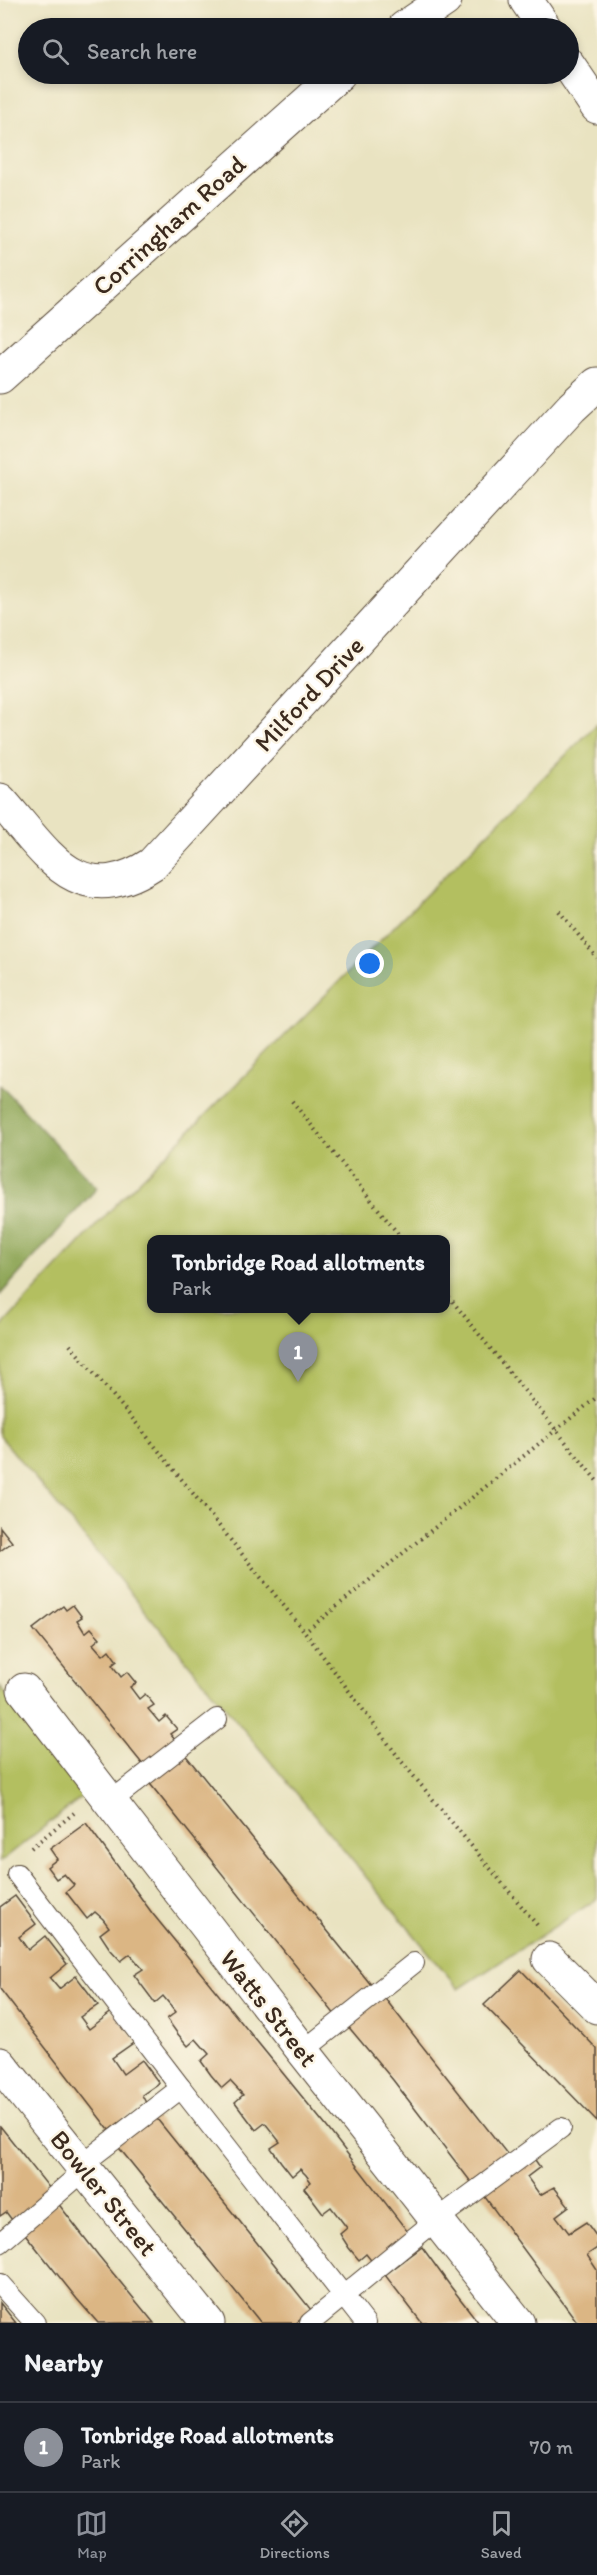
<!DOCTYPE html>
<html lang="en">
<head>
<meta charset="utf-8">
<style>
  :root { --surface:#171b24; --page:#242831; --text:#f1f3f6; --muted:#9ea1a6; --line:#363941; --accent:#8c9099 }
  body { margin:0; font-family:Itim,sans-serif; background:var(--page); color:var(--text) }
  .you { position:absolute; left:370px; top:964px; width:21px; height:21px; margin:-15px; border:4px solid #fff; border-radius:50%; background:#1a73e8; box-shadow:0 0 0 9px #1a73e833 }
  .badge { display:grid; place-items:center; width:39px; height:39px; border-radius:50%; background:var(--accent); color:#fff; font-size:20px; font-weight:700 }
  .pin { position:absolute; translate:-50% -50px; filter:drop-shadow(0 2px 3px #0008) }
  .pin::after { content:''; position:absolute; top:32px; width:21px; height:18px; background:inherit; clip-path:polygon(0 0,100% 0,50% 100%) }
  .popup { position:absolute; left:147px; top:1235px; width:303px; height:78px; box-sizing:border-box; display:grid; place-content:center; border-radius:12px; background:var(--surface); filter:drop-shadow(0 2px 4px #0005); font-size:20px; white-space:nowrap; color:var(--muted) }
  .popup b { font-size:22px; color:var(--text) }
  .popup::after { content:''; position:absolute; left:50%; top:100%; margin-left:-12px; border:12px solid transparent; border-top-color:var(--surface) }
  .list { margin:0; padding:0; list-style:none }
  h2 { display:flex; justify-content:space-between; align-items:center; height:78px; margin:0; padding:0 24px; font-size:26px }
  h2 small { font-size:20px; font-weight:400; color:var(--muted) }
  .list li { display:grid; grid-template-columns:39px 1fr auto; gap:18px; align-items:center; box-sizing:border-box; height:90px; padding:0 24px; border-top:2px solid var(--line) }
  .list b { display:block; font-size:22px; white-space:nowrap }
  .list p { margin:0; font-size:20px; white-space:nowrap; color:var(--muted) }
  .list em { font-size:20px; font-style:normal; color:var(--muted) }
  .icon { flex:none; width:33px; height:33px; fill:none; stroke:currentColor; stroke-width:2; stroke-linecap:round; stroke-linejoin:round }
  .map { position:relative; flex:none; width:597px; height:2323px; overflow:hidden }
  .search { position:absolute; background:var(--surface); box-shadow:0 3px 9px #0003; left:18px; right:18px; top:18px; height:66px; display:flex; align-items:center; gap:15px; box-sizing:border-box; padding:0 21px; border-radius:33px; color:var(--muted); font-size:22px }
  .sheet { height:168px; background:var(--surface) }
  nav { display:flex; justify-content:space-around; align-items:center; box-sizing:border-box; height:84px; border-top:2px solid var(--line); background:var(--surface); font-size:16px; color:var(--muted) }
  nav a { display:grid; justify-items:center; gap:3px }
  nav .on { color:var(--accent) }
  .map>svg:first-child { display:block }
</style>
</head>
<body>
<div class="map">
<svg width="597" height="2323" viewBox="0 0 597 2323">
  <rect width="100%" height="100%" fill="#fcf5e5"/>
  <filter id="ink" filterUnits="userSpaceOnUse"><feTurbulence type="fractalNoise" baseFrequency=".0167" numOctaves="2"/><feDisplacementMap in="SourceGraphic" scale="12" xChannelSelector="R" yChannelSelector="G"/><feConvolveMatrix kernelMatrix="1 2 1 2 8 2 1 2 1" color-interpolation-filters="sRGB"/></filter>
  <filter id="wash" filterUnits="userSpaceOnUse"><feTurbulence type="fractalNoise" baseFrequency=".008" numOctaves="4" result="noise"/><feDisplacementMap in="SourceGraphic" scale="24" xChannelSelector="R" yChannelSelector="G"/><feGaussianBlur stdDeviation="1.35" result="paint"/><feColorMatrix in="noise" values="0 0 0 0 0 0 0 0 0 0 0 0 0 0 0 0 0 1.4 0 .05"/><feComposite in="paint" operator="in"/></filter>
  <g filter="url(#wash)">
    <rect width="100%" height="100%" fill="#e9e3c1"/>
    <g fill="#b3bf61" stroke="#777440" stroke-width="1.5" fill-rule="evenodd">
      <path d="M597,724V1899L459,1989L0,1436V1328L120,1200ZM151,1240H445V1308H151Z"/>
      <polygon points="0,1686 84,1795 0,1862"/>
    </g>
    <polygon fill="#8ea657" stroke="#64683a" stroke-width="1.5" points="0,1085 97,1188 0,1295"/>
    <g id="blocks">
      <g fill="#dbb684">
        <polygon points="0,1527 12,1542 0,1551"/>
        <polygon points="73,1605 82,1617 77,1620 85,1633 91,1628 100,1638 93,1644 99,1651 103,1655 109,1650 117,1661 112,1665 121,1677 127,1672 136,1683 130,1687 139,1699 145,1694 154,1705 148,1709 159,1722 166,1716 177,1729 170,1734 176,1741 144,1766 33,1629 63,1606 66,1610"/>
        <polygon points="183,1752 372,1986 336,2016 147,1780"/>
        <polygon points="86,1823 152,1913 326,2126 411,2236 374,2264 366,2254 359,2260 349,2248 340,2234 347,2228 331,2207 323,2213 314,2201 304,2188 311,2182 306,2175 300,2169 292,2176 281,2162 271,2148 280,2142 265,2123 256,2130 235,2102 243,2095 230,2081 222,2088 211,2075 201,2061 209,2054 196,2039 188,2046 177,2033 167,2019 176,2012 163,1996 155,2003 134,1975 143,1969 130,1954 121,1961 110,1949 100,1934 109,1927 103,1919 95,1912 87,1919 66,1892 74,1885 64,1874 56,1879 47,1867 57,1859 50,1849"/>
        <polygon points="15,1896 36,1924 19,1937 28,1950 45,1936 67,1964 50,1978 54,1983 59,1989 76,1976 98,2005 80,2017 89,2029 113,2011 136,2041 112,2058 123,2074 142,2060 159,2083 142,2095 146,2103 109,2130 0,1989 0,1907"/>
        <polygon points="521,1970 597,2049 597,2121 484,2005"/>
        <polygon points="383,1996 508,2155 471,2182 393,2080 347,2025"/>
        <polygon points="153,2114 312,2311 296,2323 261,2323 116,2144"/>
        <polygon points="0,2126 51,2190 12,2220 6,2212 0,2216"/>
        <polygon points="533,2157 540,2167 527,2177 540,2195 554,2187 569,2206 556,2216 569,2233 586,2222 597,2237 597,2248 587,2255 597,2270 597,2323 578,2323 482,2193"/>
        <polygon points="57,2202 98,2255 154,2323 98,2323 77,2299 22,2230"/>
        <polygon points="422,2247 451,2287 479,2323 422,2323 385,2275"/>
        <polygon points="0,2303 16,2323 0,2323"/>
      </g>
    </g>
  </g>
  <g filter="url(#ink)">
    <use href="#blocks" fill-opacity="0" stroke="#554636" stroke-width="1.5"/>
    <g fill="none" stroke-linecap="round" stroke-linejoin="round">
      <defs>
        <g id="service">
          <polyline points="110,1802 217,1719"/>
          <polyline points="17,1874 181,2088"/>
          <polyline points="303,2051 414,1963"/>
          <polyline points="81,2165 181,2088 365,2323"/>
          <polyline points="0,2243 86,2169"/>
          <polyline points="0,2284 35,2323"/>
          <polyline points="310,2323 435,2221 561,2128"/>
        </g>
        <g id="minor">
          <polyline points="526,0 545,28"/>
          <polyline points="404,28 445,0"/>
          <polyline points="568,64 597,107"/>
          <polyline points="0,377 339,74"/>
          <path d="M0,800C46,851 77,913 152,864L572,407L597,384"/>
          <polyline points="24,1690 303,2051 518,2323"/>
          <polyline points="549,1959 597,2007"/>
          <polyline points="0,2064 208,2323"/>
        </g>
      </defs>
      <use href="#service" stroke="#554636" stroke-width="22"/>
      <use href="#minor" stroke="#554636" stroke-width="35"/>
      <g stroke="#554636" stroke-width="4" stroke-dasharray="1.5 4.5" stroke-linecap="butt">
        <polyline points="559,911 597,958"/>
        <polyline points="292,1101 403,1240"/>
        <polyline points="445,1292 597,1481"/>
        <polyline points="70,1345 132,1418 305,1632"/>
        <polyline points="31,1848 74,1813"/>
        <polyline points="537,1925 402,1762 305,1632 597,1397"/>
      </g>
      <use href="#service" stroke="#fff" stroke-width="20"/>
      <use href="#minor" stroke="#fff" stroke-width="33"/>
    </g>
  </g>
  <g text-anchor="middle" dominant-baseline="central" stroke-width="5" stroke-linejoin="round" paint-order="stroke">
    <g font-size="26" fill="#3b2a1e" stroke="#fcf5e5">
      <text transform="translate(169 225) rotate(-42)">Corringham Road</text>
      <text transform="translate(309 694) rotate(-47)">Milford Drive</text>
      <text transform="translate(269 2008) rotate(52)">Watts Street</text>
      <text transform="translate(104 2193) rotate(51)">Bowler Street</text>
    </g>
  </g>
</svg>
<div class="you"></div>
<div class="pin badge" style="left:298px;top:1382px">1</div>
<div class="popup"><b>Tonbridge Road allotments</b>Park</div>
<div class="search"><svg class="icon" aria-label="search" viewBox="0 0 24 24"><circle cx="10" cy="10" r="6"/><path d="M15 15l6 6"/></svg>Search here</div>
</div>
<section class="sheet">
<h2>Nearby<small></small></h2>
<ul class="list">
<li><span class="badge">1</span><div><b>Tonbridge Road allotments</b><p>Park</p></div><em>70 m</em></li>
</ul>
</section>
<nav>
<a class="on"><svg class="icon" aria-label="map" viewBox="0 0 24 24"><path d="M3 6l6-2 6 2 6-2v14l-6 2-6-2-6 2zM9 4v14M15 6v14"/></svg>Map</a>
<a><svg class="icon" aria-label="directions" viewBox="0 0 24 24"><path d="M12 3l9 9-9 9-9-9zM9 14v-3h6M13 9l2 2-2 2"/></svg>Directions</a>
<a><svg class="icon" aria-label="saved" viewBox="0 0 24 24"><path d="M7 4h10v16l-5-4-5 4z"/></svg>Saved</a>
</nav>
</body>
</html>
